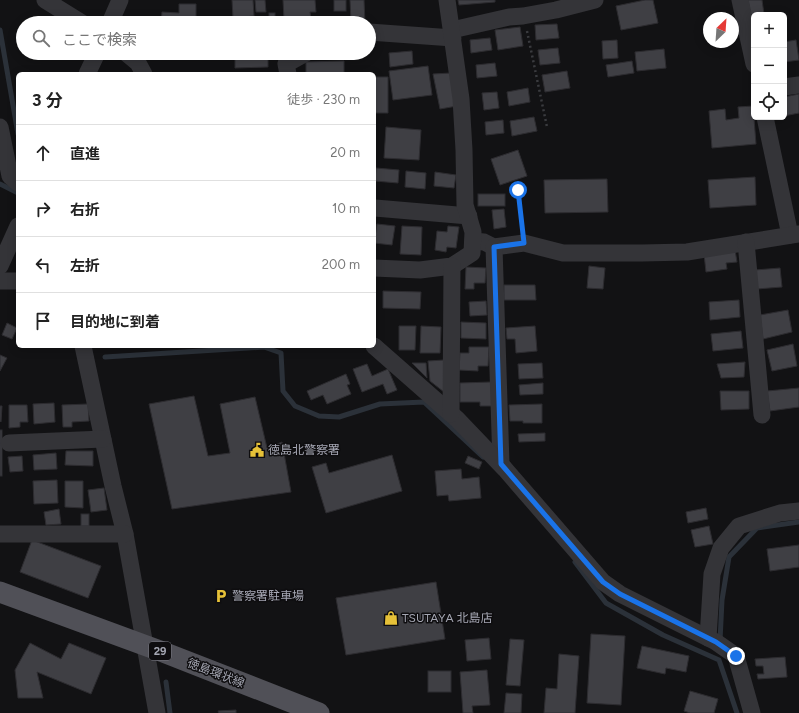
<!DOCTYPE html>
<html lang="ja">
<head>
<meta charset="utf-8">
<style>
  :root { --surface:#fff; --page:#f6f6f6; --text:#222; --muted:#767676; --line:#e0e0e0 }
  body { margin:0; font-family:Figtree,"Noto Sans JP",sans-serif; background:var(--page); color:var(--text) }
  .controls { position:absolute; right:12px; top:12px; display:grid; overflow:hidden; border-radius:6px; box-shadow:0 2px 10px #0003 }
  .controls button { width:36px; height:36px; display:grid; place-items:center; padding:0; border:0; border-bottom:1px solid var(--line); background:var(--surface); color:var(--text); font:20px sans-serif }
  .compass { position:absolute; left:703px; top:12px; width:36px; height:36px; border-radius:50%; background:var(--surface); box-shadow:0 2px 10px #0003; rotate:25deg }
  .stop { position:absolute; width:12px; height:12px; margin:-9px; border:3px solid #1a73e8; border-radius:50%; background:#fff }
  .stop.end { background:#1a73e8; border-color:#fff; box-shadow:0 1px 4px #0008 }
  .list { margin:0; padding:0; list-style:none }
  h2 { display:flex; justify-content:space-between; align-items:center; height:52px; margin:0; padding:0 16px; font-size:17px }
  h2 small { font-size:13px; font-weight:400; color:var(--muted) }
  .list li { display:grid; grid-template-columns:26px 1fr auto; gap:12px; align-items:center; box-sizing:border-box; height:56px; padding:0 16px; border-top:1px solid var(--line) }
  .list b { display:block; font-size:15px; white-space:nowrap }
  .list em { font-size:13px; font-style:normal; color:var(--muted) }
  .icon { flex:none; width:22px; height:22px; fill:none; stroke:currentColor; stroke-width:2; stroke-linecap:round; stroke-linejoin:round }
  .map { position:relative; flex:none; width:799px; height:713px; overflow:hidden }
  .search { position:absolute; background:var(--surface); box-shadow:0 2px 10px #0003; left:16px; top:16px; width:360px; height:44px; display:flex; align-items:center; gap:10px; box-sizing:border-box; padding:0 14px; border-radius:22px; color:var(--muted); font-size:15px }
  .panel { position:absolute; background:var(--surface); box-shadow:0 2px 10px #0003; left:16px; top:72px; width:360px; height:276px; border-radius:6px }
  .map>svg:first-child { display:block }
</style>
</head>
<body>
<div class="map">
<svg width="799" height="713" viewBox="0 0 799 713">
  <rect width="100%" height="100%" fill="#121214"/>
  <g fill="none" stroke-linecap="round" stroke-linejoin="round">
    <g stroke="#2b3139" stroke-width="5">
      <polyline points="0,30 18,134"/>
      <polyline points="0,184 18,193"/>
      <polyline points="105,357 264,347 281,353 283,391 295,406 319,416 339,417 380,404 424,402 483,457"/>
      <polyline points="575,562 606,603 663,635 719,660 737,713"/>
      <polyline points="720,641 722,600 729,557 757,528 799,522"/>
      <polyline points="166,682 170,713"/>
    </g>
  </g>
  <g fill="#3f3f44" stroke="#2d2c30">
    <polygon points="232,0 253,0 254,16 233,18"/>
    <polygon points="255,0 265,0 266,12 256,12"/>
    <polygon points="283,0 315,0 316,12 310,12 311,19 284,20"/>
    <rect x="334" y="0" width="12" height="11"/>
    <polygon points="350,0 364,0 365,23 351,23"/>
    <polygon points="458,0 495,0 495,2 459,5"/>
    <polygon points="645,0 653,0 658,23 621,30 616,6"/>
    <polygon points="748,0 762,0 764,14 751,16"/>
    <polygon points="179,4 196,4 196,23 161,23 162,12 179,13"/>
    <rect x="269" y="13" width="6" height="10"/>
    <polygon points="557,24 559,38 536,40 535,25"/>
    <polygon points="520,27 523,46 498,50 495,30"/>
    <polygon points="490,38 492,50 471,53 470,40"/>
    <polygon points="617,40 618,58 603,59 602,41"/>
    <polygon points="796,40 799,60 784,62 784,42"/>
    <polygon points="558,48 560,63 540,65 538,50"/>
    <polygon points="664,49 666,68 637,71 635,52"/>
    <polygon points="412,51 413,64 390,67 389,53"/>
    <polygon points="169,53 194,53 194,57 169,56"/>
    <polygon points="268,53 268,67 235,68 235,54"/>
    <polygon points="344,61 344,74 306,74 306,62"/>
    <polygon points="632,61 634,73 608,77 606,65"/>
    <polygon points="495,63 497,76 477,78 476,65"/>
    <polygon points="428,66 432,95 393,100 389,71"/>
    <polygon points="567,71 570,88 545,92 542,75"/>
    <polygon points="451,73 457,106 440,109 433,74"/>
    <polygon points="374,77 388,77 388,113 375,113"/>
    <polygon points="528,88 530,102 509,106 507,92"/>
    <polygon points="497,92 499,108 484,110 482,93"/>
    <polygon points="799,94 799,113 784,116 784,97"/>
    <polygon points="753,106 756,144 712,148 709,111 725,109 726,120 739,118 738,107"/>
    <polygon points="534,117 537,131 512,136 510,121"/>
    <polygon points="503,120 504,133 486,135 485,122"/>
    <polygon points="386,127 421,130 419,160 384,158"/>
    <polygon points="518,150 527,176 500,185 491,159"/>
    <polygon points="376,168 399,170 398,183 375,181"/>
    <polygon points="406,171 426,173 425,189 405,187"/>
    <polygon points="435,172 456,175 454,188 434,186"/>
    <polygon points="755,177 756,205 710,208 708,180"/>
    <polygon points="607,179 608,212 545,213 544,180"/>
    <rect x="478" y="194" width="27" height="12"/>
    <polygon points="504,209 506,227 494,229 492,210"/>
    <polygon points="377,224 395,226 392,245 374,243"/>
    <polygon points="402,226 422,227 421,255 400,254"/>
    <polygon points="448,226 459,227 456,248 447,247 446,252 435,250 437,231 447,232"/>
    <polygon points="735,250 737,262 726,263 727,269 706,272 704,254"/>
    <polygon points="589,266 605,268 603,289 587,288"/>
    <polygon points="466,267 486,268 485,283 474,283 474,289 465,289"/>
    <polygon points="780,268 782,287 757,289 755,270"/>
    <polygon points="504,285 535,285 536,300 504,300"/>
    <polygon points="383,291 421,292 420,309 383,308"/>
    <polygon points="739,300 740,317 710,320 709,302"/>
    <polygon points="486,301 487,315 470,316 469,302"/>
    <polygon points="788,310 792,332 763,339 760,315"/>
    <polygon points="461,322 486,323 486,339 461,338"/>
    <polygon points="7,323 17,328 12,339 2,335"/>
    <polygon points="399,326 416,326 415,350 399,350"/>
    <polygon points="421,326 441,327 440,353 420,353"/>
    <polygon points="535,326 537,351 516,353 515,339 507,339 506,328"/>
    <polygon points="741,331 743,348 713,351 711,334"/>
    <polygon points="793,344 797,366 772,371 767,350"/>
    <polygon points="469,347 489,347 488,366 478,366 478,371 459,370 460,353 469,353"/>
    <polygon points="0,355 7,358 0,371"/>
    <polygon points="444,360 444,392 430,381 428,361"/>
    <polygon points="745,362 744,377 721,378 717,364"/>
    <polygon points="412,363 426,363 427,378"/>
    <polygon points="542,363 543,378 519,379 518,364"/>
    <polygon points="367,364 372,376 388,369 397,390 387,394 383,384 362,392 353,369"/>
    <polygon points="346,374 350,384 347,385 351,394 327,404 323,395 311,400 307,391"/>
    <polygon points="491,382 492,406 480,406 480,402 460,402 460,383"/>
    <polygon points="543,383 543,394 520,395 519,385"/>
    <polygon points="799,388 799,407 770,411 767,391"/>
    <polygon points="720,391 749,391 749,409 721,410"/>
    <polygon points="194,396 208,456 230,453 220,404 255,397 267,448 282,442 291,492 172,509 149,404"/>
    <polygon points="54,403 55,422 34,424 33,404"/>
    <polygon points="88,404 89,421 72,422 72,427 63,427 62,405"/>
    <polygon points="542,404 542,423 523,423 523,421 510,421 509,405"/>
    <polygon points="9,405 27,405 28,422 20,422 20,427 9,428"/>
    <polygon points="0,406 2,406 1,422 0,421"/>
    <rect x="0" y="430" width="2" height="46"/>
    <polygon points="545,433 545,441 519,442 518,434"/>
    <polygon points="66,451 93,451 93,466 65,465"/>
    <polygon points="56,453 57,469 34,470 33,455"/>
    <polygon points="392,455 402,491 326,513 312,467 326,463 329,473"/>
    <polygon points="22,456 23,471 10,472 8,457"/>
    <polygon points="468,456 482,462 479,469 465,463"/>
    <polygon points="461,469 462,479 479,477 481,498 449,501 448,495 437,496 435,471"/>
    <polygon points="57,480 58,503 34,504 33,481"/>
    <polygon points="65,481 83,481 83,508 65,507"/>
    <polygon points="104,488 107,510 91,512 88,490"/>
    <polygon points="706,508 708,519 688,523 686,512"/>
    <polygon points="59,509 61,524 46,525 44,512"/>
    <rect x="81" y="514" width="8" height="12"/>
    <polygon points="709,526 713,544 695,547 691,530"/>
    <polygon points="32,540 101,566 88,598 20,572"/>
    <polygon points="799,545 799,567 770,571 767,549"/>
    <polygon points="436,582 445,639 346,655 336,598"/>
    <polygon points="591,634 625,636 621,705 587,703"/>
    <polygon points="489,638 491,659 467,661 465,640"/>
    <polygon points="510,639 524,640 520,686 506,685"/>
    <polygon points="30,643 61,659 69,643 106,658 91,694 37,672 43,698 18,698 15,670"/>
    <polygon points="642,646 689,656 686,672 666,668 665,674 637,668"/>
    <polygon points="559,654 579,656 575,713 544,713 546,688 557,689"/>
    <polygon points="785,657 787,677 758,679 757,674 764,674 763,666 756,666 755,659"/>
    <polygon points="487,670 490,705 472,706 473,713 463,713 460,672"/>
    <rect x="428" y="671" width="23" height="21"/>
    <polygon points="690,691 718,699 714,713 690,713 684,711"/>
    <polygon points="506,693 522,694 521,713 504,713"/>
    <polygon points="236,710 236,713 219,713 218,711"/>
  </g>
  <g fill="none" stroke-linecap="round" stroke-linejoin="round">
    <g stroke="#3a3b3f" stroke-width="2.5" stroke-dasharray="2 3" stroke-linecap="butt">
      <polyline points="527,31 547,127"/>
      <polyline points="518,190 522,227"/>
    </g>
    <g stroke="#343438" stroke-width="17">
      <polyline points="45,0 82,23"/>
      <polyline points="740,0 754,64"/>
      <polyline points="110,23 120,0"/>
      <polyline points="452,30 509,17 523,16 556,10 595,0"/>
      <polyline points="369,32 453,38"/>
      <polyline points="126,53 138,63 144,74"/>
      <polyline points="87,74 97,53"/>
      <polyline points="288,74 286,64 306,53"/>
      <polyline points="784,87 799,85"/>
      <polyline points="765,117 790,235"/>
      <polyline points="0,127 10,176 18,183"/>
      <polyline points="375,208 469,216"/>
      <polyline points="473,241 484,242 494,247 524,243 563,253 642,253 687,252 799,234"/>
      <polyline points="746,242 762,415"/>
      <polyline points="494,247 501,464"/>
      <polyline points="0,266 18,226"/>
      <polyline points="374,268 420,270 452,266 472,253 473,232 465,205 464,150 461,99 447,0"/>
      <polyline points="0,281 18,281"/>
      <polyline points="83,346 113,486 125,534 157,713"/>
      <polyline points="374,346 457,419 505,469 603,582 620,594 716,642 736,656 752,713"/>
      <polyline points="451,414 452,266"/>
      <polyline points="9,443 103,439"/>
      <polyline points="0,534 125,534"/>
      <polyline points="708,638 712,574 721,548 739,526 780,513 799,511"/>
    </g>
    <polyline stroke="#505057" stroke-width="21" points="0,592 163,652 319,713"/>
  </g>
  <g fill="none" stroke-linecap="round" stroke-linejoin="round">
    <polyline stroke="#1a73e8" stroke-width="5" points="518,190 524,243 494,247 501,464 603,582 620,594 716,642 736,656"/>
  </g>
  <defs>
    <symbol id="civic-bare" viewBox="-9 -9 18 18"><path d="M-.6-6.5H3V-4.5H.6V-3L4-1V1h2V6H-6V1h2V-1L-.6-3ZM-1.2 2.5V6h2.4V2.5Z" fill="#e6c138" stroke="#0e0d0f" stroke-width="2.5" paint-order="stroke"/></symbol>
    <symbol id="parking-bare" viewBox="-9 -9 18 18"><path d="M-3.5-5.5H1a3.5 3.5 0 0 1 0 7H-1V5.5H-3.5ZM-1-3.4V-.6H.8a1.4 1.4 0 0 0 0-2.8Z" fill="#e6c138" stroke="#0e0d0f" stroke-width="2.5" paint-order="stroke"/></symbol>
    <symbol id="shop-bare" viewBox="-9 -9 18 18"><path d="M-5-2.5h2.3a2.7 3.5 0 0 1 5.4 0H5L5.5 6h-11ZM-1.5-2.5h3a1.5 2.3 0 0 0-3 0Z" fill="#e6c138" stroke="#0e0d0f" stroke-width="2.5" paint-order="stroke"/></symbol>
  </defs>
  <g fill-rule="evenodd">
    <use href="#civic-bare" x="247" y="440" width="20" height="20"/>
    <use href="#parking-bare" x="211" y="586" width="20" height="20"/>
    <use href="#shop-bare" x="381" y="608" width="20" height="20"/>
  </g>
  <g text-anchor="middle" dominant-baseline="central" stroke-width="3" stroke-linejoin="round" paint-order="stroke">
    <rect fill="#0e0d0f" stroke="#787982" stroke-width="1" x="149" y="642" width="22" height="18" rx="3"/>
    <g font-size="11" font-weight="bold" fill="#a5a7b3">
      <text x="160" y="651">29</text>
    </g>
    <g font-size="12" fill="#a5a7b3" stroke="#0e0d0f" text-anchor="start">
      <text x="268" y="450">徳島北警察署</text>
      <text x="232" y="596">警察署駐車場</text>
      <text x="402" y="618">TSUTAYA 北島店</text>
    </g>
    <g font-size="12" fill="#a5a7b3" stroke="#0e0d0f">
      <text transform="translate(216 673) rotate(21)">徳島環状線</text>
    </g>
  </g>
</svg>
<div class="controls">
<button>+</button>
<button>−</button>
<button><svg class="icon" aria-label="locate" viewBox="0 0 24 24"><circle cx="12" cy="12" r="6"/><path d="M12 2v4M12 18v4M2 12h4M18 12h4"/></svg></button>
</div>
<svg class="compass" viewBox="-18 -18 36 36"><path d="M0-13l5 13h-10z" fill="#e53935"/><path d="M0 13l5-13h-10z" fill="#767676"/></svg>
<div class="stop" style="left:518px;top:190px"></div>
<div class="stop end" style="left:736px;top:656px"></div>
<div class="search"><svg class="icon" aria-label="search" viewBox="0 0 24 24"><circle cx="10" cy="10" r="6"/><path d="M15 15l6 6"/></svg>ここで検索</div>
<section class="panel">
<h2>3 分<small>徒歩 · 230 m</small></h2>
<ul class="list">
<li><svg class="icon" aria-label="ahead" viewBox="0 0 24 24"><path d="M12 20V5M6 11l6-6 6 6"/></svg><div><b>直進</b></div><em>20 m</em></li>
<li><svg class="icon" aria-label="right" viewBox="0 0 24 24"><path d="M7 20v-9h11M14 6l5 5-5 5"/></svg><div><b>右折</b></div><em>10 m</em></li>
<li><svg class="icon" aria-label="left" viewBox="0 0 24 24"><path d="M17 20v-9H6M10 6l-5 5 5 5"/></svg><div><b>左折</b></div><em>200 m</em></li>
<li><svg class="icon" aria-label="arrive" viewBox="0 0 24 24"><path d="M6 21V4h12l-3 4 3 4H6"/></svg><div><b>目的地に到着</b></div></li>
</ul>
</section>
</div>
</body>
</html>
